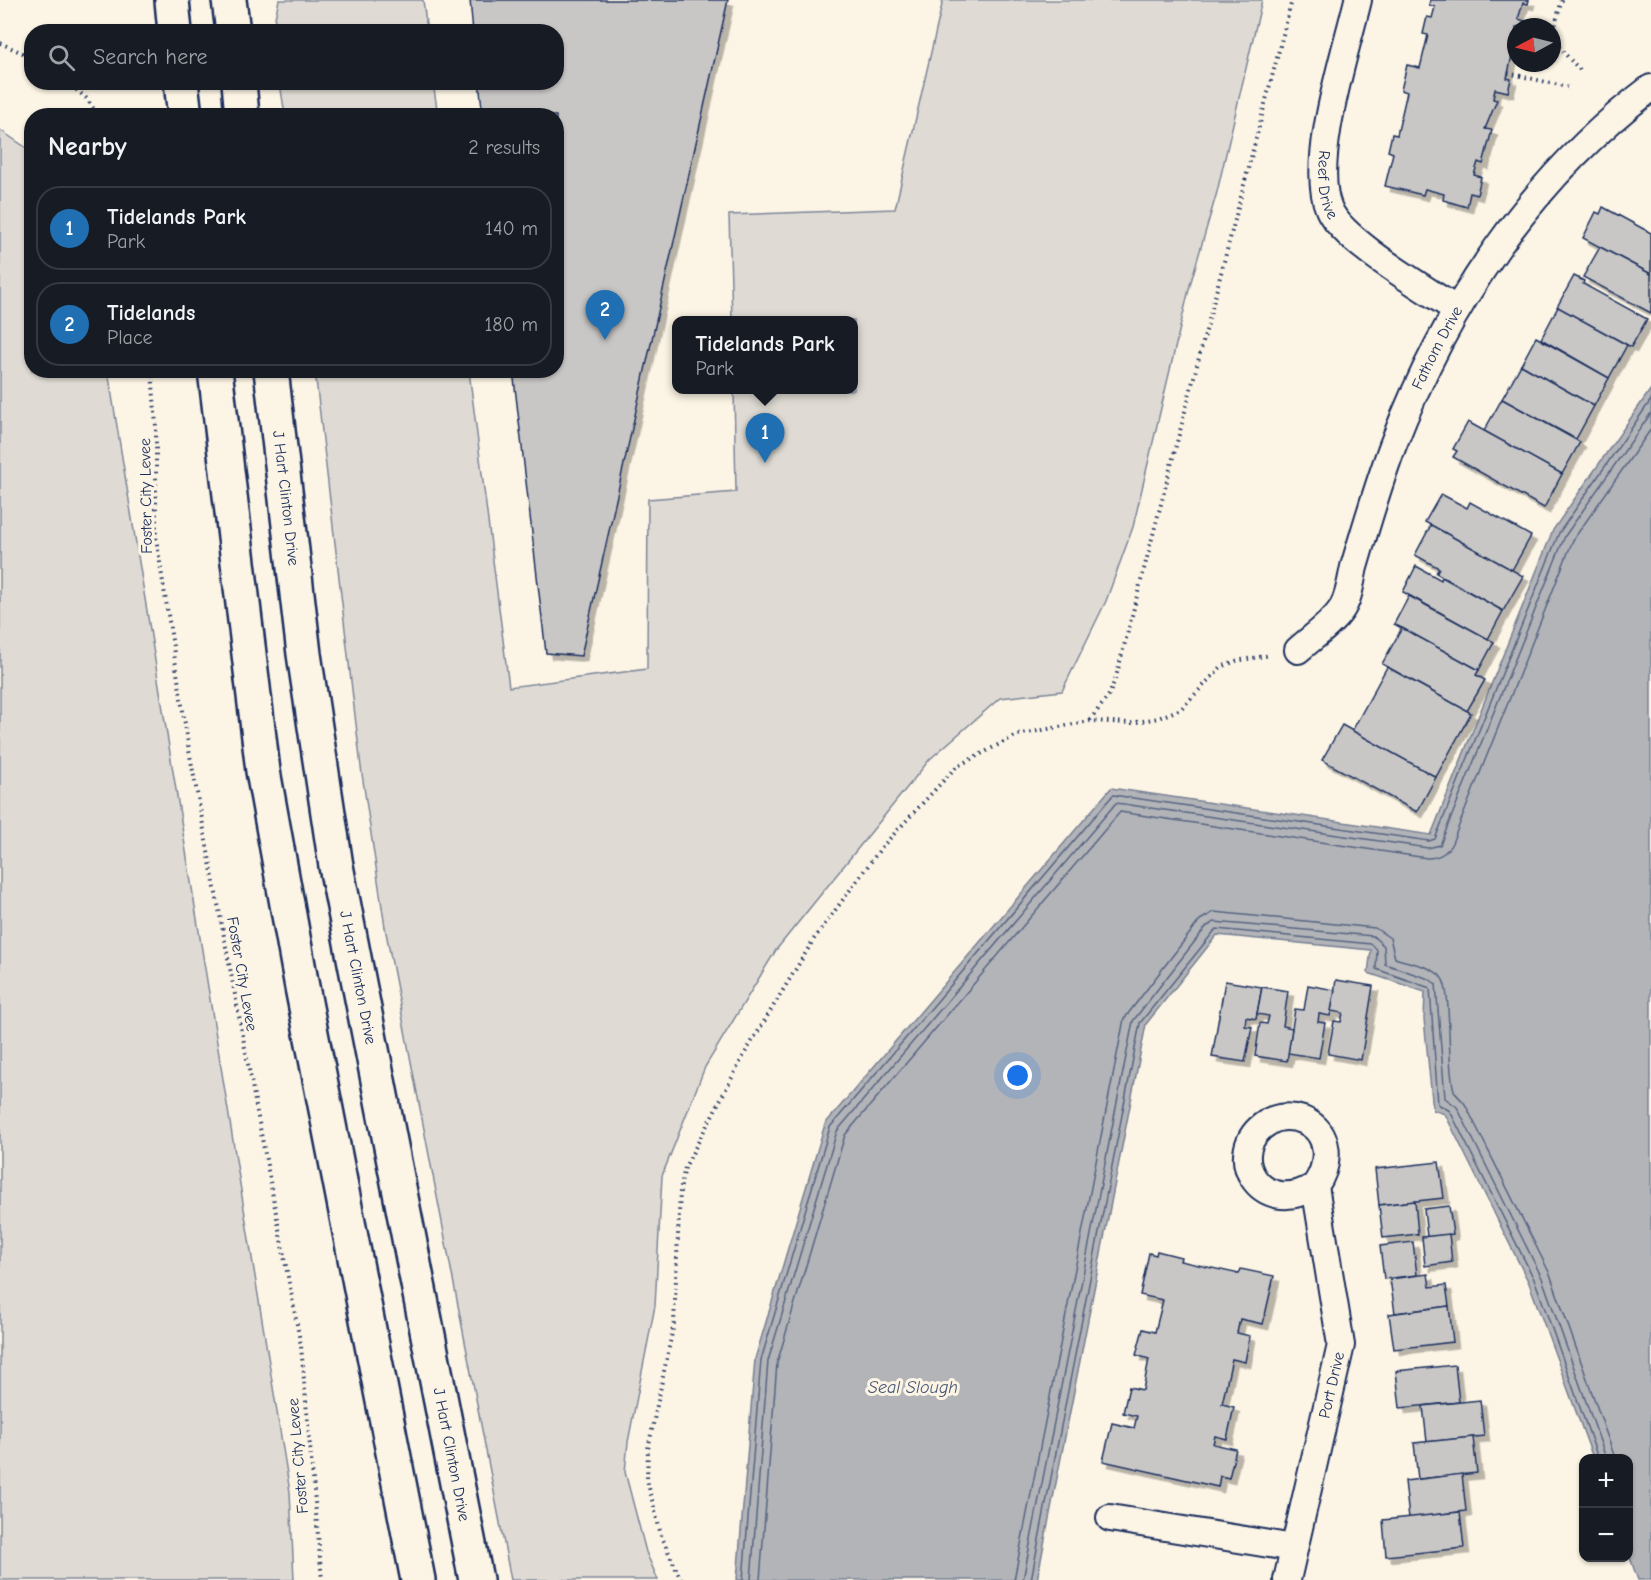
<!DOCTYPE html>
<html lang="en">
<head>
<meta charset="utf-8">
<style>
  :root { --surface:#171b24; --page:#242831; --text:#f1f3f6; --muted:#9ea1a6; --line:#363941; --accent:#1f6fb2 }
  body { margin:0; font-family:"Comic Neue",sans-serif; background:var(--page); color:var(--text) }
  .controls { position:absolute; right:18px; bottom:18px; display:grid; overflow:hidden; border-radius:12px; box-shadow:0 2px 4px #0004 }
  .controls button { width:54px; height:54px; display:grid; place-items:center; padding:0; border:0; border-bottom:2px solid var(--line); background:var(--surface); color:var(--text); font:30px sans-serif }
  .compass { position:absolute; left:1507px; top:18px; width:54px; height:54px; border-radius:50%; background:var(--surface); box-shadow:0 2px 4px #0004; rotate:263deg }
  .you { position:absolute; left:1018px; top:1076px; width:21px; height:21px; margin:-15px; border:4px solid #fff; border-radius:50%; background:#1a73e8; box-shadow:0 0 0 9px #1a73e833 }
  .badge { display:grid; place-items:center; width:39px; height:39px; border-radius:50%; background:var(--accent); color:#fff; font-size:20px; font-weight:700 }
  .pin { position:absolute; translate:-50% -50px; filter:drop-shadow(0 2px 3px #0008) }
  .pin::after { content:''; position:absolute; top:32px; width:21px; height:18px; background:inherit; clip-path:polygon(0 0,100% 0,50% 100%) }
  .popup { position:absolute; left:672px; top:316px; width:186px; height:78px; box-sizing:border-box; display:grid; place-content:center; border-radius:12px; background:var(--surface); filter:drop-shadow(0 2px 4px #0005); font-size:20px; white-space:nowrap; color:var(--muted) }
  .popup b { font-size:22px; color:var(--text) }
  .popup::after { content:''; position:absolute; left:50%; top:100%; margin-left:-12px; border:12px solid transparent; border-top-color:var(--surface) }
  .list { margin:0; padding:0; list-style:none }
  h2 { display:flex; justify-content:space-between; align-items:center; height:78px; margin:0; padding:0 24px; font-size:26px }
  h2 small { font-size:20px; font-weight:400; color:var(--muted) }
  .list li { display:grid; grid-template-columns:39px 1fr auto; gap:18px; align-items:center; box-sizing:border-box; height:84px; margin:0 12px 12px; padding:0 12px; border:2px solid var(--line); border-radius:24px }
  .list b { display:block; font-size:22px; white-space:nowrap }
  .list p { margin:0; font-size:20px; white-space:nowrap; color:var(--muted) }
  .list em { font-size:20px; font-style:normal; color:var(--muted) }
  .icon { flex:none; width:33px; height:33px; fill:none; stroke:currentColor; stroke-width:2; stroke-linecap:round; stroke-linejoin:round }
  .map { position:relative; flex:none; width:1651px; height:1580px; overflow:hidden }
  .search { position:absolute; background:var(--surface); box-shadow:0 2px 4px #0004; left:24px; top:24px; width:540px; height:66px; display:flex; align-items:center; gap:15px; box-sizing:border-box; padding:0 21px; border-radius:24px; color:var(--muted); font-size:22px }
  .panel { position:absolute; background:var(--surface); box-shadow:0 2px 4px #0004; left:24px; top:108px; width:540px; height:270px; border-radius:24px }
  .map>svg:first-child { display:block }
</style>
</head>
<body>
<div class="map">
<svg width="1651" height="1580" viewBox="0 0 1651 1580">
  <defs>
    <filter id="shadow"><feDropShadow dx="5.5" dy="5.5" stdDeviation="0" flood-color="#0004"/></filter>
  </defs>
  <rect width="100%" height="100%" fill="#fcf5e5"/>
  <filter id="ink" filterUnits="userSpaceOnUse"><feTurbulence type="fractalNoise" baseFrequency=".0167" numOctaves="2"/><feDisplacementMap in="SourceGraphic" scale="12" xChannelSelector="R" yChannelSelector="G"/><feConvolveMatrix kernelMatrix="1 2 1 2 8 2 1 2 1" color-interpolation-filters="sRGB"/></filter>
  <g filter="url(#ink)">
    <g fill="#dfdbd4" stroke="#7d8599" stroke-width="1.5">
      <polygon points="279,0 423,0 427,31 272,31"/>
      <polygon points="943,0 1262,0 1217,192 1190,285 1133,527 1106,601 1062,691 1000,698 930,759 776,950 705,1067 662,1176 655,1306 628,1442 625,1472 646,1552 658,1580 511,1580 385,927 361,767 315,371 469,371 509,687 647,669 648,499 736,492 734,390 854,390 854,320 732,320 729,215 895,209"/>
      <polygon points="280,83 433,83 438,115 285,115"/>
      <polygon points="0,130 31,151 32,370 108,371 290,1492 294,1580 0,1580"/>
    </g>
    <polygon fill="#b2b4b8" stroke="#767f94" stroke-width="1.5" points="1651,389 1651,1580 1638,1580 1629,1555 1628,1458 1593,1458 1529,1283 1445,1114 1433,1110 1424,1019 1425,992 1368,973 1371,950 1217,935 1146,1024 1037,1580 737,1580 755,1359 825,1124 1111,788 1431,835 1553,530"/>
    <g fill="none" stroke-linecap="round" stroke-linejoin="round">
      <g stroke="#576482" stroke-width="1.5">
        <polyline points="743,1580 761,1360 830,1127 1113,795 1429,841 1435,839 1559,533 1651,400"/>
        <polyline points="751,1580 768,1361 837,1131 1116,803 1428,848 1440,845 1565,536 1651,413"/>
        <path d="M760,1580L777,1363L845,1135L1120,812L1427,858C1439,858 1447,853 1452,843L1573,540L1651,429"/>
        <path d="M1014,1580L1124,1019L1200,920L1214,912L1375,928L1390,938L1395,958C1408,963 1431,965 1441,977C1453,989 1446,1067 1454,1090C1455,1095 1462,1099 1465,1104L1550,1274L1615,1458"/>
        <polyline points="1023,1580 1133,1021 1206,927 1214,922 1373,936 1384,946 1385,964 1429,979 1436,984 1445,1098 1457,1107 1542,1278 1606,1458"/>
        <polyline points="1031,1580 1140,1023 1216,929 1371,944 1377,950 1376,969 1430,988 1438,1104 1450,1111 1535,1281 1598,1458"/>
      </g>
    </g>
    <g fill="#c8c7c6" stroke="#1b2f5e" stroke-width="1.5" filter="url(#shadow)">
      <polygon points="470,0 728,0 581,656 546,653 513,370 556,370 556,116 483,116 479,82 556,82 556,32 473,32"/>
      <polygon points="1430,0 1529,0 1528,4 1523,3 1518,19 1525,21 1524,27 1516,27 1516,51 1513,51 1507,78 1511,79 1508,92 1495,89 1493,99 1497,100 1485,129 1492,130 1483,164 1478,162 1474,175 1481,177 1477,195 1470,193 1467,207 1443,200 1444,194 1425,189 1423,195 1385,186 1393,153 1388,151 1392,134 1397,135 1407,92 1401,90 1407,65 1420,68 1428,35 1423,34 1427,17 1432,18 1435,7 1429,5"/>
      <polygon points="1603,207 1651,233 1651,274 1583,238 1596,212 1600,214"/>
      <polygon points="1600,247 1651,274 1651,313 1583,277"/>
      <polygon points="1574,276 1584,281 1583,284 1647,319 1631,347 1557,307"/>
      <polygon points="1558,307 1627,345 1609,378 1541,339"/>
      <polygon points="1536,337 1609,378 1594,406 1521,365"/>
      <polygon points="1521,365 1594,406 1576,439 1502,399"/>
      <polygon points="1502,399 1580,442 1562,474 1484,431"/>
      <polygon points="1468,422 1562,474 1544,508 1453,457 1457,451 1453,449"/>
      <polygon points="1441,494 1467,508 1470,502 1531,536 1512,570 1425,522"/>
      <polygon points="1431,525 1523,576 1503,611 1436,573 1439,568 1415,555"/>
      <polygon points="1416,566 1441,580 1442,577 1503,611 1488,639 1403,592"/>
      <polygon points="1409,596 1494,642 1479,670 1394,624"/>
      <polygon points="1402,628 1479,670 1476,675 1485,680 1467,711 1382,664"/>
      <polygon points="1387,667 1471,713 1436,777 1352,731"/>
      <polygon points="1342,725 1436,777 1417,812 1322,760"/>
      <polygon points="1336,980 1373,986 1361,1060 1328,1054 1334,1021 1341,1022 1343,1013 1331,1011"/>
      <polygon points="1225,981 1262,987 1256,1019 1246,1017 1245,1026 1252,1027 1245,1062 1212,1057"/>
      <polygon points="1308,985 1335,990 1330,1016 1319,1014 1318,1022 1325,1023 1319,1058 1288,1053 1295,1009 1304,1010"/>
      <polygon points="1262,987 1288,991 1283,1026 1292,1028 1287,1061 1255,1056 1260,1023 1267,1024 1269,1016 1257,1014"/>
      <polygon points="1439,1162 1444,1198 1379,1205 1375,1169"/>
      <polygon points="1415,1201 1418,1234 1383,1238 1379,1205"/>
      <polygon points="1449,1206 1453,1234 1427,1237 1424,1209"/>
      <polygon points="1449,1234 1452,1262 1425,1266 1422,1237"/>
      <polygon points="1413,1242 1417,1275 1384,1279 1380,1246"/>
      <polygon points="1157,1251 1181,1257 1180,1261 1239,1274 1241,1269 1274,1276 1263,1324 1240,1319 1237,1333 1250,1336 1245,1362 1232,1359 1222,1404 1234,1407 1227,1439 1215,1436 1213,1444 1236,1449 1229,1478 1220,1476 1218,1487 1103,1461 1112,1423 1134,1428 1137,1416 1123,1413 1129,1387 1143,1390 1149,1359 1136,1355 1143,1329 1155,1332 1163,1300 1140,1295 1149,1253 1156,1255"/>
      <polygon points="1428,1274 1430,1287 1446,1285 1449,1306 1395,1313 1390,1279"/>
      <polygon points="1449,1306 1453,1342 1394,1349 1389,1314"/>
      <polygon points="1455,1365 1459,1402 1400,1408 1396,1371"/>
      <polygon points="1480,1400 1484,1436 1427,1442 1423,1406"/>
      <polygon points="1473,1437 1477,1473 1418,1479 1414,1443"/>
      <polygon points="1462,1474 1466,1511 1409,1518 1405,1481"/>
      <polygon points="1460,1512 1464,1548 1386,1556 1383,1520"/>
    </g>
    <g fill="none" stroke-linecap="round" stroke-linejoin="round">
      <defs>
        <g id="street">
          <path id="s1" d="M1358,0C1346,51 1309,163 1329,209C1342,241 1426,289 1457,310"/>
          <path id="s2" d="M1298,650C1311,638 1331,625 1341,610C1349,599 1351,580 1354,567C1366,526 1378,485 1393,445C1446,306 1531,178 1651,88"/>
          <polyline points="1110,1518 1294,1548"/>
          <path id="s3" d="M1287,1580L1341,1345L1315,1186C1330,1165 1332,1132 1303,1120C1291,1116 1277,1116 1267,1123C1222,1151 1259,1220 1315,1186"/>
        </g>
        <g id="primary">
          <polyline points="172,0 175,32"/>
          <polyline points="229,0 233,32"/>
          <polyline points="181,82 185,116"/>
          <polyline points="239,82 242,116"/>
          <polyline points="215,370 263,771 302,987 418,1580"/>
          <path id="s4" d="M271,370L304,654L336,866L476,1580"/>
        </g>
      </defs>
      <use href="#street" stroke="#1b2f5e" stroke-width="30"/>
      <use href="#primary" stroke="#1b2f5e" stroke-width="38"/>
      <g stroke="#1b2f5e" stroke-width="4" stroke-dasharray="1.5 4.5" stroke-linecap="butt">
        <path d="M1562,0C1550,41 1551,39 1580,70"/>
        <polyline points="0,43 32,57"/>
        <polyline points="1508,73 1567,87"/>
        <polyline points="67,82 86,98 99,116"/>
        <polyline points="152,370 156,426 156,537 189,750 301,1346 322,1580"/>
        <polyline points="1090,720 1109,695 1116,677 1292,0"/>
        <polyline points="681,1580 661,1535 647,1480 648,1449 674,1323 680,1191 685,1167 745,1053 814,939 881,848 956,767 1017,735 1090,721 1132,723 1158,718 1181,709 1221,667 1236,661 1271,655"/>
      </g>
      <use href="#street" stroke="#fcf5e5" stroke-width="26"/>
      <use href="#primary" stroke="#fcf5e5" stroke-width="33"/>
    </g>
  </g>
  <g text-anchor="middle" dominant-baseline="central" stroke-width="6" stroke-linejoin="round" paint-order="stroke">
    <g font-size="16" fill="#1b2f5e" stroke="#fcf5e5">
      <text stroke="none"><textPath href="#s1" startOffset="189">Reef Drive</textPath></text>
      <text stroke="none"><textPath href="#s2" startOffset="339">Fathom Drive</textPath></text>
      <text transform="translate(146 496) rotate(-91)">Foster City Levee</text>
      <text stroke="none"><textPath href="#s4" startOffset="129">J Hart Clinton Drive</textPath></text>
      <text transform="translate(242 974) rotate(80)">Foster City Levee</text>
      <text stroke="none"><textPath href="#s4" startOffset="614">J Hart Clinton Drive</textPath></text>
      <text stroke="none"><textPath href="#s3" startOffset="200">Port Drive</textPath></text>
      <text stroke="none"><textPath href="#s4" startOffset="1100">J Hart Clinton Drive</textPath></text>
      <text transform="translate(298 1456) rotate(-95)">Foster City Levee</text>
    </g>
    <g font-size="18" font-style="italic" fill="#485779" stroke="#fcf5e5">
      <text x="913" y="1387">Seal Slough</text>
    </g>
  </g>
</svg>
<div class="controls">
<button>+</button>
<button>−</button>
</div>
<svg class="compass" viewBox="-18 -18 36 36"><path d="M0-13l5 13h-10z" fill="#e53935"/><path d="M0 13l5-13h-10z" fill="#9ea1a6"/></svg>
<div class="you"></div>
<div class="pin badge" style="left:765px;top:463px">1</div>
<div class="popup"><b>Tidelands Park</b>Park</div>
<div class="pin badge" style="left:605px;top:340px">2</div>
<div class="search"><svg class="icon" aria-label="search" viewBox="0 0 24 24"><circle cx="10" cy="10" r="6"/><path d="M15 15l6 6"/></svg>Search here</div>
<section class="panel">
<h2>Nearby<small>2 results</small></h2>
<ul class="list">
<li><span class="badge">1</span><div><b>Tidelands Park</b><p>Park</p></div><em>140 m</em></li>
<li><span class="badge">2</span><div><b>Tidelands</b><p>Place</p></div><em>180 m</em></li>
</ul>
</section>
</div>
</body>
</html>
